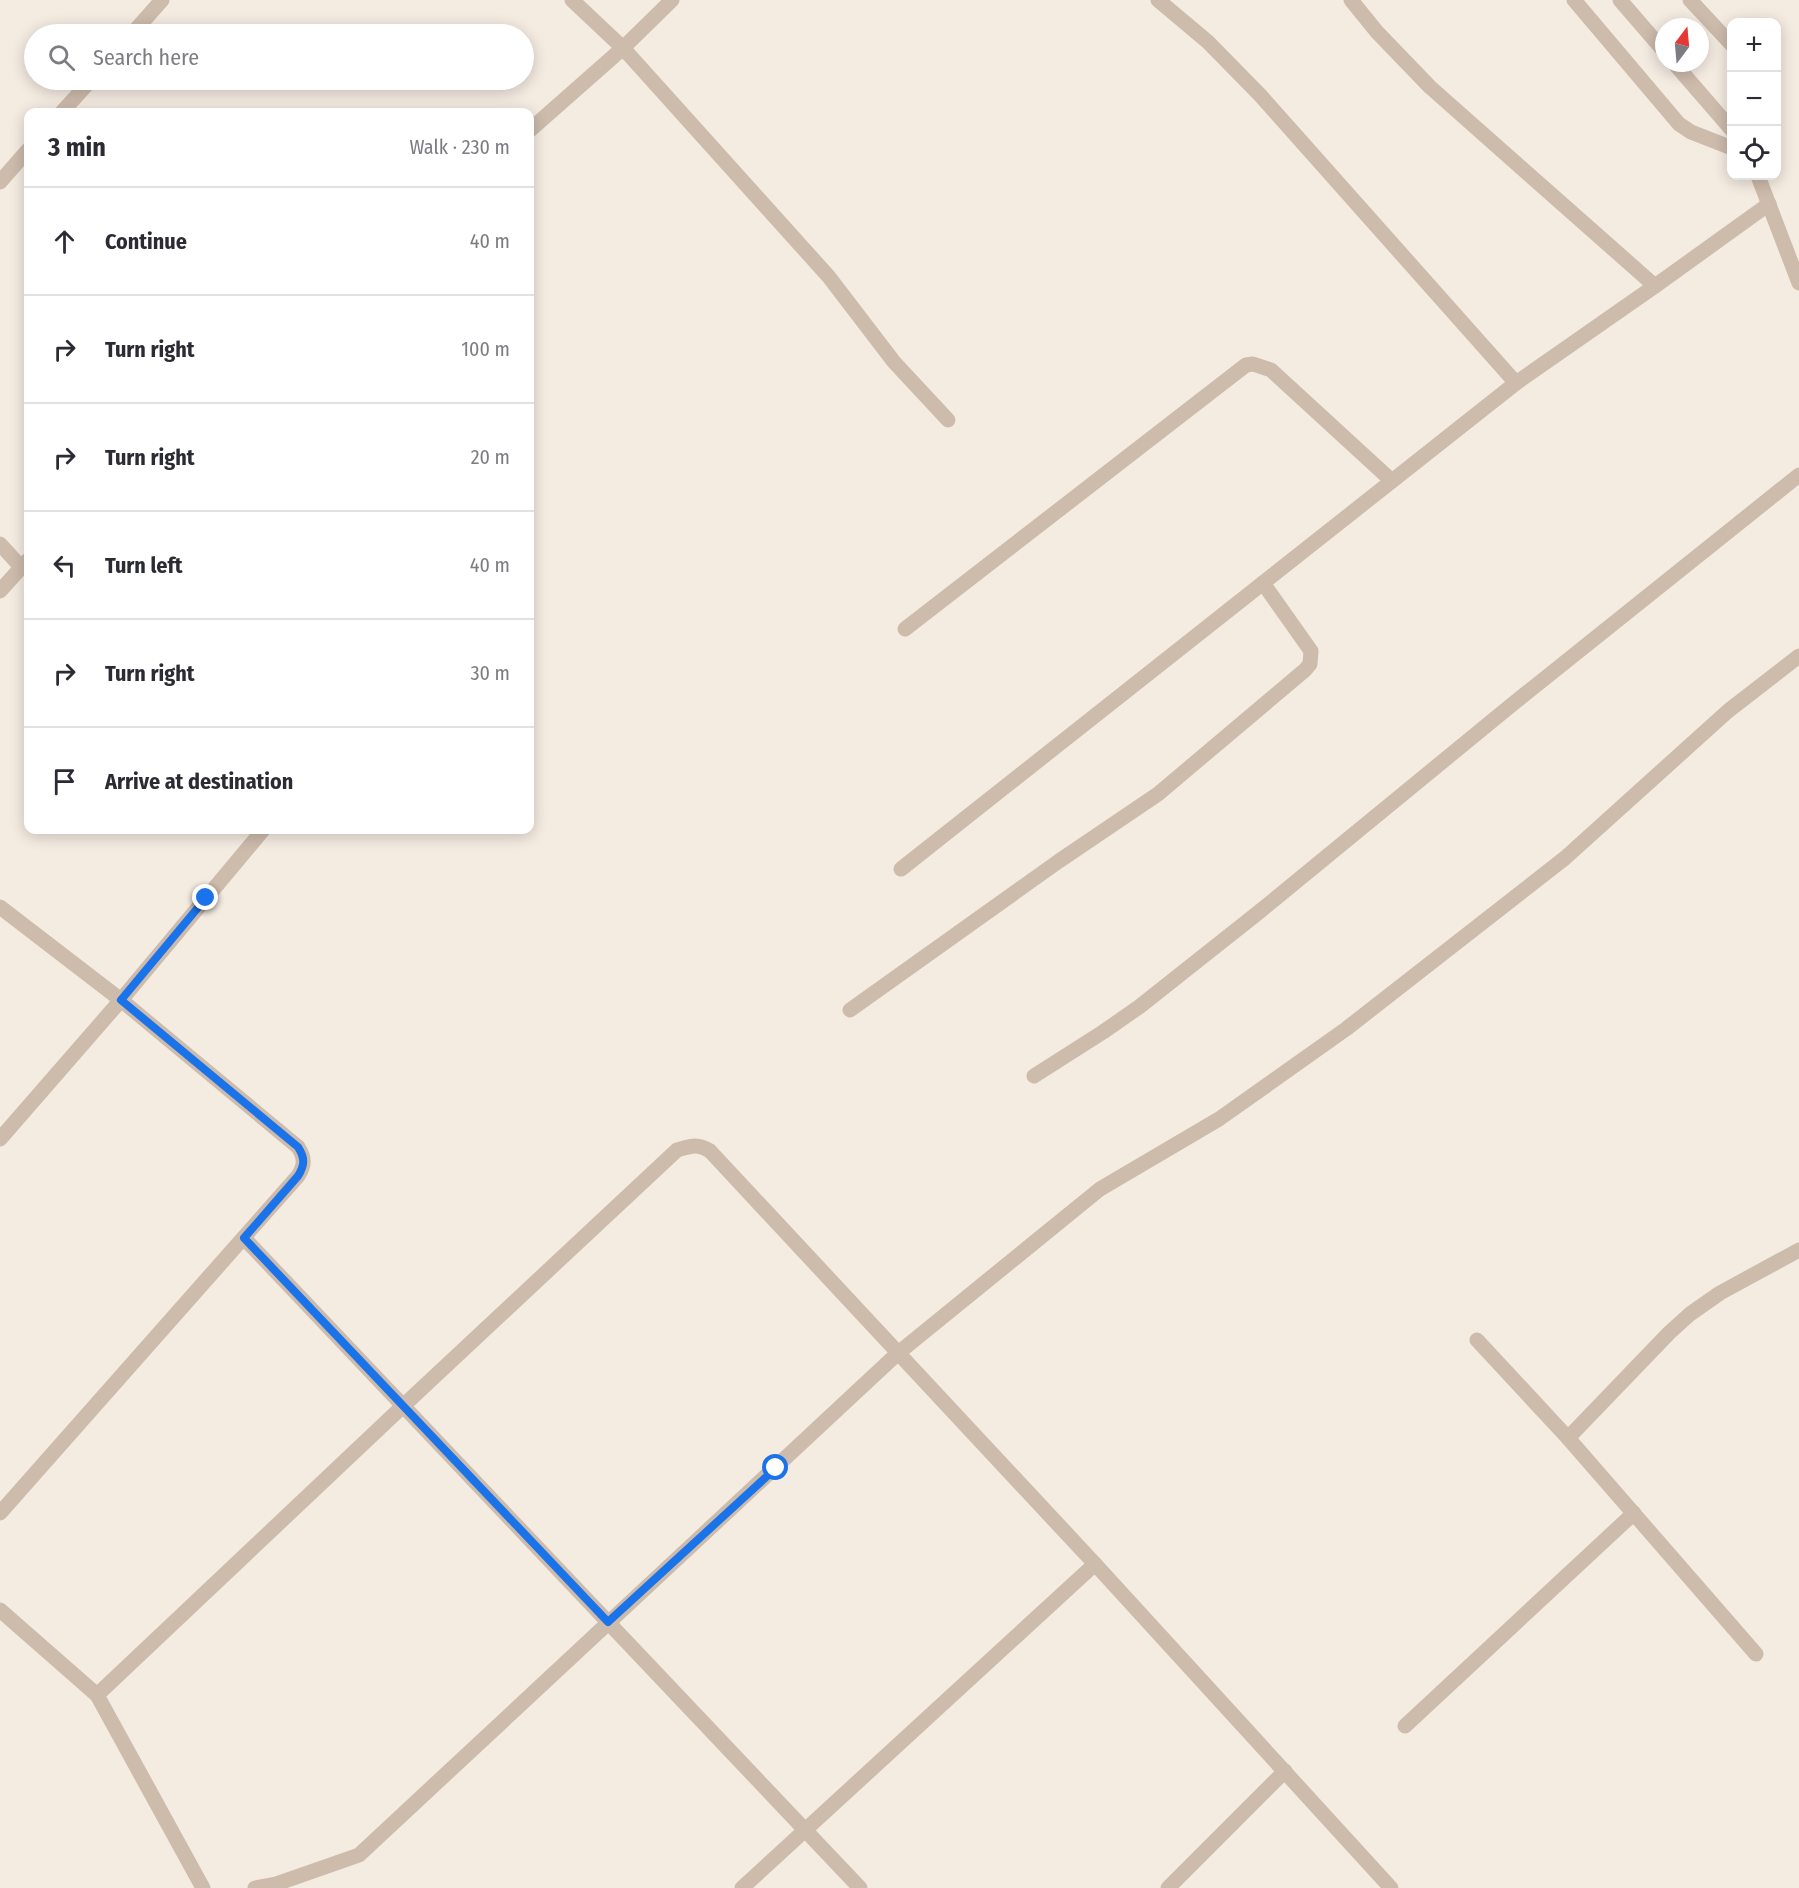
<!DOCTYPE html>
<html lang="en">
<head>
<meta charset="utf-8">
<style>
  :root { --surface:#fff; --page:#f2f2f3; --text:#2b2b33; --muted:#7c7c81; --line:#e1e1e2 }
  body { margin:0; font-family:"Fira Sans Condensed",sans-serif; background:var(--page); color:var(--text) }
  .controls { position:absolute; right:18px; top:18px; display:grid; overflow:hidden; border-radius:12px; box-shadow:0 3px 15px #0003 }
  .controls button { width:54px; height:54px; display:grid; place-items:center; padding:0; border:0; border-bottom:2px solid var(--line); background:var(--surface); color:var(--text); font:30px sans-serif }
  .compass { position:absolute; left:1655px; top:18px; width:54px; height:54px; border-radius:50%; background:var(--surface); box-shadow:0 3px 15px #0003; rotate:16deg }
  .stop { position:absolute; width:18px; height:18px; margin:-14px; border:4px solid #1a73e8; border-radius:50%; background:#fff }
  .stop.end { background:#1a73e8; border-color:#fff; box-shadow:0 2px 6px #0008 }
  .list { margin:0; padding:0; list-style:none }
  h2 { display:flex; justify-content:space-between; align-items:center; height:78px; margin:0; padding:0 24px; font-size:26px }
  h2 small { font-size:20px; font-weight:400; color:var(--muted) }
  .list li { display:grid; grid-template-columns:39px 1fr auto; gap:18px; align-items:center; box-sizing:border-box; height:108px; padding:0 24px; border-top:2px solid var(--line) }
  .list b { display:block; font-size:22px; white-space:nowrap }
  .list em { font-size:20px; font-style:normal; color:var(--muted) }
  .icon { flex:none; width:33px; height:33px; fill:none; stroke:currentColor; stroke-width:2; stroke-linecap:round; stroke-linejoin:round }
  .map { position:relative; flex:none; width:1799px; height:1888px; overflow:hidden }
  .search { position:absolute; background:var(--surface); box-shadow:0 3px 15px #0003; left:24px; top:24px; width:510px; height:66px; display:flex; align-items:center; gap:15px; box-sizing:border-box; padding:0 21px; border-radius:33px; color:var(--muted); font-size:22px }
  .panel { position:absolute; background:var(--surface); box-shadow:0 3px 15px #0003; left:24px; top:108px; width:510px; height:726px; border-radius:12px }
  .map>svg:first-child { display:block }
</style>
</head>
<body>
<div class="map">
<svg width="1799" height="1888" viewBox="0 0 1799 1888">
  <rect width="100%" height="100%" fill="#f4ebe1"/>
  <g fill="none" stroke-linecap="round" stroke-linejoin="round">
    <g stroke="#cdbbac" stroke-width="15">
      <polyline points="572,0 623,48 829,277 894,362 948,420"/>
      <polyline points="1158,0 1208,42 1260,95 1516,383"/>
      <polyline points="1351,0 1377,32 1430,87 1655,286"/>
      <polyline points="1574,0 1679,124 1691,132 1732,148"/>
      <polyline points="1620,0 1664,51"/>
      <polyline points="1690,0 1732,45"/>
      <polyline points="132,34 162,0"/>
      <polyline points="1674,63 1732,130"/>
      <polyline points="62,112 91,80"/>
      <polyline points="530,130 623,48 672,0"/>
      <polyline points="1758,176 1799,283"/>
      <polyline points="0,182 28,150"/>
      <polyline points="0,544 21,567"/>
      <polyline points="0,591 28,560"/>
      <polyline points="905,629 1246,365 1253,364 1271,370 1392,481"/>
      <polyline points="901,869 1516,383 1655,286 1769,204"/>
      <path d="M0,907L121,1000L298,1147C305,1158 305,1165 298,1176L0,1513"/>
      <polyline points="850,1010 1059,861 1158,794 1305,670 1310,664 1311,651 1263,583"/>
      <polyline points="1034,1076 1103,1032 1139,1007 1259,912 1509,707 1799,475"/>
      <polyline points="0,1139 121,1000 263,830"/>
      <polyline points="244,1238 860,1888"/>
      <polyline points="1477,1340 1568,1438 1756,1654"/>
      <polyline points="1568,1438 1669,1333 1690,1314 1720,1293 1799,1250"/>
      <polyline points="0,1610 97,1695"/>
      <polyline points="1405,1726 1634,1513"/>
      <path d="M203,1888L97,1695L403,1406L677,1150C691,1146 697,1143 710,1151L1095,1564L1391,1888"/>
      <polyline points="255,1888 276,1884 359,1855 897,1354 1100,1189 1219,1119 1346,1029 1565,858 1728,711 1799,656"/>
      <polyline points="742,1888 1095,1564"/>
      <polyline points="1168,1888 1285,1771"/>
    </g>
  </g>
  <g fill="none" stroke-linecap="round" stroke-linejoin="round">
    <path stroke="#1a73e8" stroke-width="8" d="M206,898L121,1000L298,1147C305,1158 305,1165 298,1176L244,1238L608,1622L776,1468"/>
  </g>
</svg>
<div class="controls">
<button>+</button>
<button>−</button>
<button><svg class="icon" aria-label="locate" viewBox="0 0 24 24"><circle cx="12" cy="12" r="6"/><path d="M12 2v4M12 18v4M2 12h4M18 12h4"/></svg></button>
</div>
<svg class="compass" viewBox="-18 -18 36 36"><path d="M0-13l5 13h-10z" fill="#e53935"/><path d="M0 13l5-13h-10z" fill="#7c7c81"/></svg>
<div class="stop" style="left:776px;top:1468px"></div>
<div class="stop end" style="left:206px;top:898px"></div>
<div class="search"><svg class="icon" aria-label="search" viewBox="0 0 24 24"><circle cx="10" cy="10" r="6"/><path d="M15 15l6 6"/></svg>Search here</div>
<section class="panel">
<h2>3 min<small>Walk · 230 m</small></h2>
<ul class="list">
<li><svg class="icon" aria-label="ahead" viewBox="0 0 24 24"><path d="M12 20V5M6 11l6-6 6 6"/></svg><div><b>Continue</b></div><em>40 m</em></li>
<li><svg class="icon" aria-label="right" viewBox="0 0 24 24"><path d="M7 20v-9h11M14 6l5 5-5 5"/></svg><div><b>Turn right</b></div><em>100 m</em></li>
<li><svg class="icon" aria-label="right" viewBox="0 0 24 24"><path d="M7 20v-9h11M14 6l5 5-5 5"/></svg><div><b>Turn right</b></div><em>20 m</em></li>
<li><svg class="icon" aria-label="left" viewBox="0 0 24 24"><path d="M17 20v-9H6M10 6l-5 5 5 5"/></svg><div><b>Turn left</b></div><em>40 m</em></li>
<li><svg class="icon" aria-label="right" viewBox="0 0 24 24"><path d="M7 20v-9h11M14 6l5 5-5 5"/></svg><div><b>Turn right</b></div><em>30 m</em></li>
<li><svg class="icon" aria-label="arrive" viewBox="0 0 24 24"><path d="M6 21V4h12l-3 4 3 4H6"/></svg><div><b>Arrive at destination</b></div></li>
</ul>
</section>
</div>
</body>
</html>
